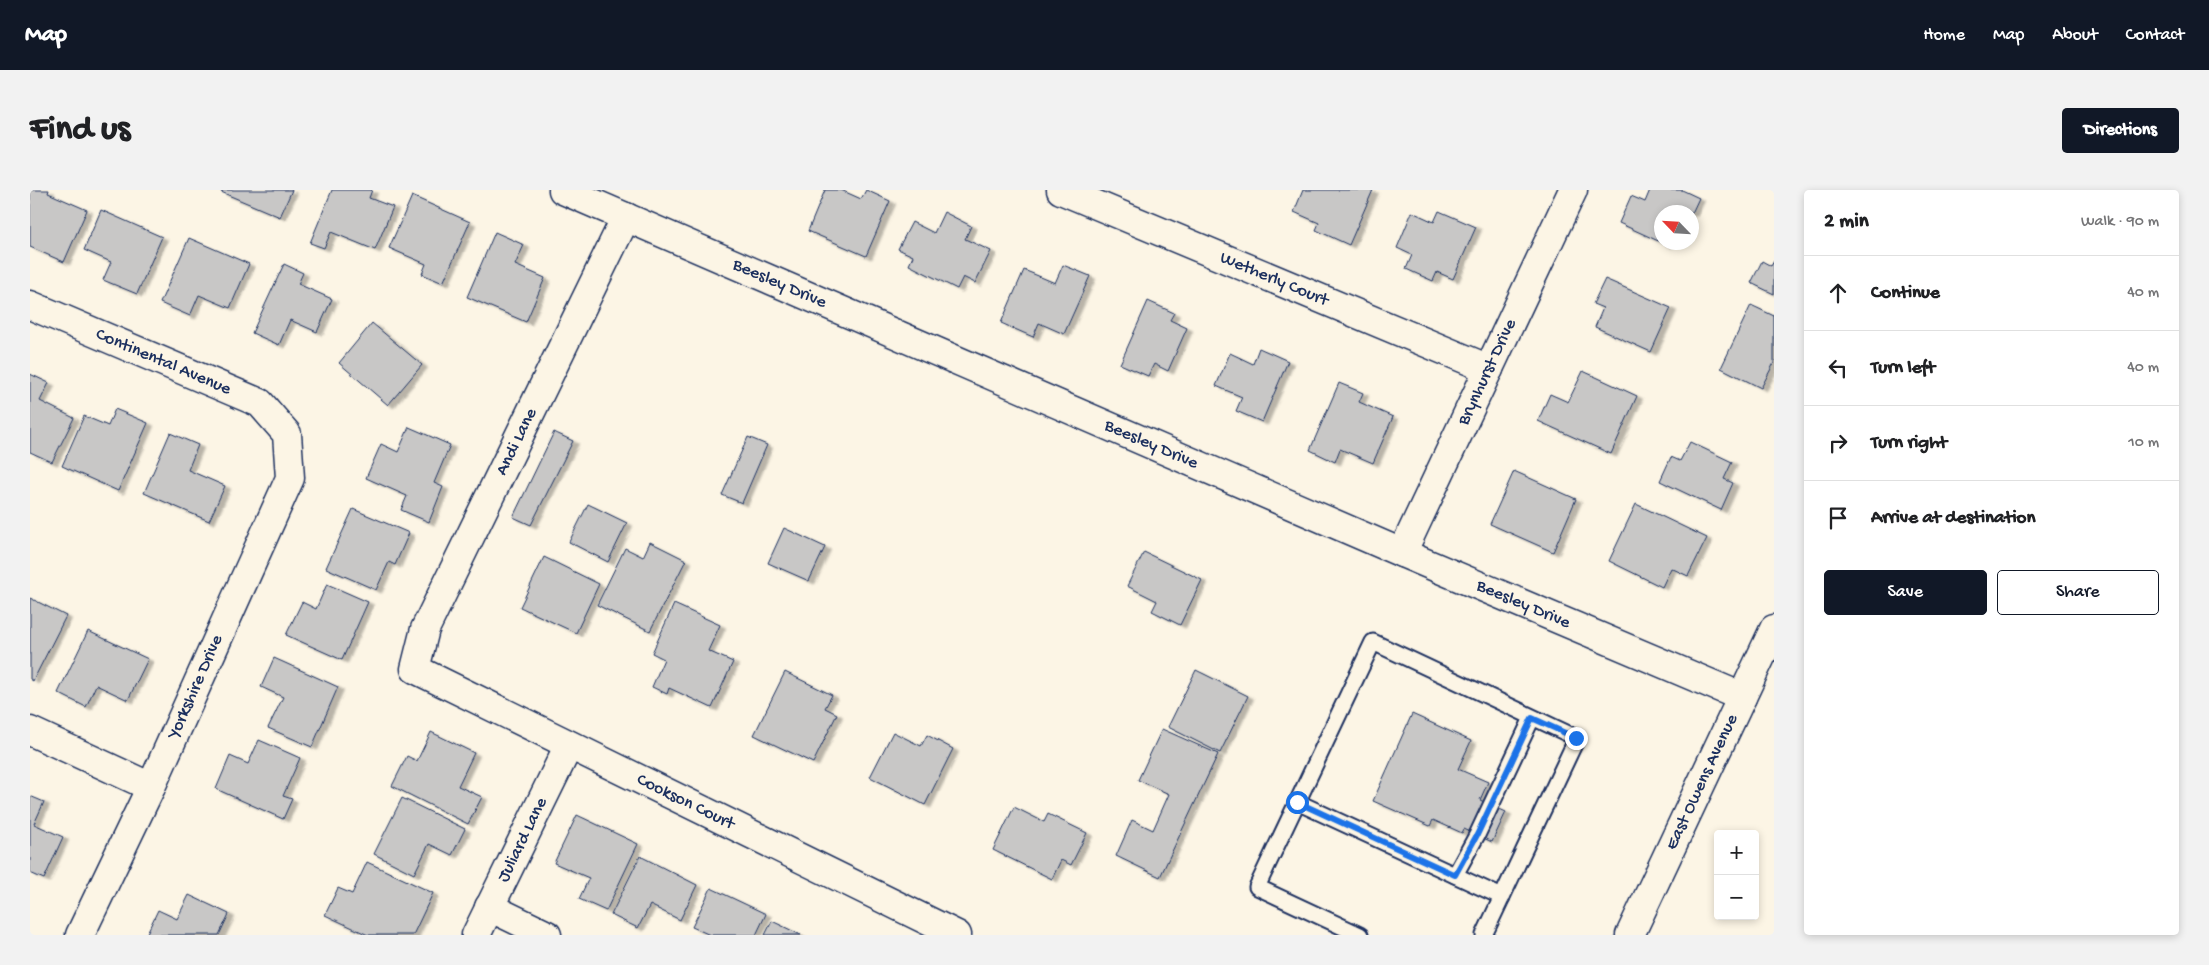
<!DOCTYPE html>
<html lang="en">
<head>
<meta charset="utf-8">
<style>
  :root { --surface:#fff; --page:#f2f2f2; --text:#202124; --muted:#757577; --line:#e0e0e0; --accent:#111827 }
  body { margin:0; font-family:"Gochi Hand",sans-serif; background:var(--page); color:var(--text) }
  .controls { position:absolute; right:15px; bottom:15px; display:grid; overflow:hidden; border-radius:5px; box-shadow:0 2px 8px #0003 }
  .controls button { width:45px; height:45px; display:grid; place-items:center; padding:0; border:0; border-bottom:1px solid var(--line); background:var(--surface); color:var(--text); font:25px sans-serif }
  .compass { position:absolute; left:1624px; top:15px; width:45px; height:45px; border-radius:50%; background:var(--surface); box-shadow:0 2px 8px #0003; rotate:295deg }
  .stop { position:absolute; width:15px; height:15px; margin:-11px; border:4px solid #1a73e8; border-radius:50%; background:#fff }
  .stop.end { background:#1a73e8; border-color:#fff; box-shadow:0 1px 5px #0008 }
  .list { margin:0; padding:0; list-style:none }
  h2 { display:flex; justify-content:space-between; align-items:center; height:65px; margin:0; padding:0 20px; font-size:21px }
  h2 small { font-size:16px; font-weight:400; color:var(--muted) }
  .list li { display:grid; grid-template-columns:32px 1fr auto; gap:15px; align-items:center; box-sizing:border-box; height:75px; padding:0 20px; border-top:1px solid var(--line) }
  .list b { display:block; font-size:19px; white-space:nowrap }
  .list em { font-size:16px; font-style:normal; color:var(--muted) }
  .actions { display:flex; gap:10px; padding:15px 20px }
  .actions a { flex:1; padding:11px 0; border:1px solid var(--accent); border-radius:5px; text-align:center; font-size:18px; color:var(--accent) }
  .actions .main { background:var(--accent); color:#fff }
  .icon { flex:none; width:28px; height:28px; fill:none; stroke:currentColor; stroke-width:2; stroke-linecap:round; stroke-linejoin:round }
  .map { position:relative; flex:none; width:1744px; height:745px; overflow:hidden; border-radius:5px }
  header { display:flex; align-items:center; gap:30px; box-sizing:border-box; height:70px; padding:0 25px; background:var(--accent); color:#fff }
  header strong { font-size:24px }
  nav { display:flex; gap:28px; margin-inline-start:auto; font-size:18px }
  .intro { display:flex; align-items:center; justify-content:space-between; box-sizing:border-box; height:120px; padding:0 30px }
  h1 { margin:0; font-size:35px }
  .button { padding:12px 22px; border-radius:5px; background:var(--accent); color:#fff; font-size:18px; font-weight:700 }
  main { display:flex; gap:30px; padding:0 30px }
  aside { flex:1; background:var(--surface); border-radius:5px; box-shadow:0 2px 8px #0003 }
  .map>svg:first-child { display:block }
</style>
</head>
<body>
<header>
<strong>Map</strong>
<nav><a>Home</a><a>Map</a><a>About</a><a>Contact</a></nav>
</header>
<div class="intro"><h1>Find us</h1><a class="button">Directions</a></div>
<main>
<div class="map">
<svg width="1744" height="745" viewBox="0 0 1744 745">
  <defs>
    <filter id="shadow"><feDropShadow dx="5.5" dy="3" stdDeviation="1" flood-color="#0004"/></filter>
  </defs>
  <rect width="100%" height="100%" fill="#fcf5e5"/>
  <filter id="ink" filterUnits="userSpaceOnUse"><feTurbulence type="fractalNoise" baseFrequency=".02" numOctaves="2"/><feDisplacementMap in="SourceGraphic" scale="10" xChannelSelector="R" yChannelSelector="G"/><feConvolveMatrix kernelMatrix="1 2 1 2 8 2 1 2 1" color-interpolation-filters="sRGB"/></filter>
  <g filter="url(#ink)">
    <g fill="#c8c7c6" stroke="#1b2f5e" filter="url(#shadow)">
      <polygon points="0,0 19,0 18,3 57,20 34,72 0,57"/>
      <polygon points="192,0 262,0 250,27 191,2"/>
      <polygon points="302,0 342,0 339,8 363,17 345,60 301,42 294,58 280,53"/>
      <polygon points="795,0 811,0 831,9 836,0 860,11 836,66 778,41"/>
      <polygon points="1273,0 1343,0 1319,55 1286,40 1289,33 1264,22"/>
      <polygon points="1620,0 1652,0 1669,8 1662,23 1632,22 1632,52 1638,52 1637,55 1589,33 1601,6 1615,12"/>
      <polygon points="382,6 440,32 413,93 392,84 396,74 359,58"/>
      <polygon points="71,20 132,47 107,104 73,90 81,72 54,60"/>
      <polygon points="1409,21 1446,37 1423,89 1407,82 1403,91 1376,79 1382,65 1367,58 1382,22 1404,32"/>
      <polygon points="914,22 941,36 935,49 961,61 945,93 933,87 927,99 879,75 883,66 868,59 882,32 904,43"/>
      <polygon points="465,42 494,55 485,75 515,88 496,132 437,107"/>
      <polygon points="159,48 219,74 200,118 169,105 160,126 130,113"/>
      <polygon points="1732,71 1741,76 1744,71 1744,104 1721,93"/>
      <polygon points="254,74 273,83 268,94 302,109 287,142 260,130 249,155 222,143"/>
      <polygon points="1033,75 1060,86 1034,144 1009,133 1003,147 971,133 994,80 1025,93"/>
      <polygon points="1575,89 1641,118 1621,162 1565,137 1573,118 1563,114"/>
      <polygon points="1118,111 1144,123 1140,130 1157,138 1138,181 1124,174 1118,186 1090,174"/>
      <polygon points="1721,115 1744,126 1744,173 1731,198 1691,178"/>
      <polygon points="342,133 392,175 358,215 309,173"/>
      <polygon points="1229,158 1258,171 1232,232 1206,221 1212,207 1186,196 1200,163 1223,174"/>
      <polygon points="1553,181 1607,206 1581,264 1508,231 1520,204 1538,212"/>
      <polygon points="0,184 19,193 10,211 44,228 22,272 0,262"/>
      <polygon points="1309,193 1333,203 1329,212 1363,227 1343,273 1310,259 1305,272 1280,260"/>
      <polygon points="85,219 118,233 88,301 32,276 54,226 78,236"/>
      <polygon points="379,237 420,255 404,293 413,297 399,332 371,320 377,306 336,288 351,254 368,262"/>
      <polygon points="524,242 543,251 501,335 483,327"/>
      <polygon points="140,243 168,255 158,280 195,296 179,331 114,303"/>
      <polygon points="718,247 737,255 712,313 692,305"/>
      <polygon points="1660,252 1702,272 1694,289 1703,293 1691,320 1630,291 1641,267 1650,271"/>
      <polygon points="1484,281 1546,309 1523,362 1460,334"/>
      <polygon points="558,314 597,333 578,372 539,352"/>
      <polygon points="1606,314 1677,348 1658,386 1641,378 1632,397 1579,371"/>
      <polygon points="323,319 379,343 365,375 359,372 346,400 296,378"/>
      <polygon points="754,338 795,357 779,391 738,373"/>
      <polygon points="620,352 656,370 620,441 567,415 595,358 613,367"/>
      <polygon points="1114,362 1172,390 1150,435 1122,421 1127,411 1097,396"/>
      <polygon points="514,367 569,394 546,443 490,417"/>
      <polygon points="297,394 338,412 312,470 256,445 272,412 286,419"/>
      <polygon points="0,408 36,426 3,491 0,489"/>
      <polygon points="644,414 690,435 678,461 703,472 682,518 639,498 637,504 622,497 634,469 622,463"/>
      <polygon points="58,441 118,469 98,510 66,495 56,517 28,503"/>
      <polygon points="244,468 308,497 282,557 238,538 253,507 231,497"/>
      <polygon points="1166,480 1218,506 1190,563 1138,537"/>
      <polygon points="755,482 802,505 795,518 807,524 783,573 724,545"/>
      <polygon points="1382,524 1441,551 1428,579 1458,592 1450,610 1476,622 1462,652 1434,639 1432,643 1403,630 1400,636 1343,611"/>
      <polygon points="1132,539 1188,564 1130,687 1086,666 1102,630 1123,640 1139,604 1108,590"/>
      <polygon points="401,542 444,563 428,596 452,607 438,634 362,596 377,566 387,571"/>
      <polygon points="863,542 891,556 897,545 923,559 895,615 840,587"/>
      <polygon points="229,550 270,568 253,606 262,609 253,629 186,599 200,566 218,574"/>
      <polygon points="0,606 14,612 4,634 33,647 14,689 0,683"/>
      <polygon points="372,608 435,639 422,665 399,654 384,684 344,664"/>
      <polygon points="984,617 1014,632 1018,624 1057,643 1041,675 1031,670 1022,689 963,660"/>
      <polygon points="547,625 608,654 576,721 549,709 559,688 524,673"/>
      <polygon points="610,666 667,695 650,730 620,715 608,738 581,725"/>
      <polygon points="337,672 403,703 383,745 338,745 295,725 308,698 322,704"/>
      <polygon points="681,698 736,724 726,745 680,745 662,737"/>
      <polygon points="159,705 199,724 189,745 116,745 128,720 147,729"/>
      <polygon points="742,731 771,745 735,745"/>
    </g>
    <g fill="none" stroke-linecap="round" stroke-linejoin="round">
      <defs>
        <g id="lane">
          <polyline points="1267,612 1472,707"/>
          <polyline points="1425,685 1447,645 1502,528"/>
          <polyline points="1330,745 1227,697 1343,452 1547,548 1454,745"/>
        </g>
        <g id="street">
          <path id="s1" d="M533,0L1372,363L1712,507"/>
          <path id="s2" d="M1031,0L1459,179"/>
          <path id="s3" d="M596,27L395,439L385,479L927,745"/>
          <path id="s4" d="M0,115L230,213L257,244L260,288L121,597L50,745"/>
          <path id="s5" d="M1372,363L1543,0"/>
          <polyline points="0,541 121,597"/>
          <polyline points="459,717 517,745"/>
          <path id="s6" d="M446,745L539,555"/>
        </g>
        <g id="secondary">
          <path id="s7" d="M1600,745L1744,439"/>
        </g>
      </defs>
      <use href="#lane" stroke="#1b2f5e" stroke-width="19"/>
      <use href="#street" stroke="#1b2f5e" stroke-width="31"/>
      <use href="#secondary" stroke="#1b2f5e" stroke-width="31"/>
      <use href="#lane" stroke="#fcf5e5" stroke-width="15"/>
      <use href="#street" stroke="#fcf5e5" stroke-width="28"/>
      <use href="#secondary" stroke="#fcf5e5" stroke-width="28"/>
    </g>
  </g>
  <g fill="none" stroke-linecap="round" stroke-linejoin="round" filter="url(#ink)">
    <polyline stroke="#1a73e8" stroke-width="6" points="1267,612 1425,685 1447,645 1502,528 1546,548"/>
  </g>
  <g text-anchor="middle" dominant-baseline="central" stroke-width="4.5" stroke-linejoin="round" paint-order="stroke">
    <g font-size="18" fill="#1b2f5e" stroke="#fcf5e5">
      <text stroke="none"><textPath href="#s2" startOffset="231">Wetherly Court</textPath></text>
      <text stroke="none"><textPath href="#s1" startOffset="236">Beesley Drive</textPath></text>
      <text stroke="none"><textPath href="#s4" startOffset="145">Continental Avenue</textPath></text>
      <text stroke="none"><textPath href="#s5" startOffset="200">Brynhurst Drive</textPath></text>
      <text transform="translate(487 252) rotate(-64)">Andi Lane</text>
      <text stroke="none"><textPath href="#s1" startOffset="641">Beesley Drive</textPath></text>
      <text stroke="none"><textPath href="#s1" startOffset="1046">Beesley Drive</textPath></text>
      <text transform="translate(166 497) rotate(-66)">Yorkshire Drive</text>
      <text stroke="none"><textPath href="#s7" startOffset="169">East Owens Avenue</textPath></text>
      <text stroke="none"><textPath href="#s3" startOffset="801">Cookson Court</textPath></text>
      <text stroke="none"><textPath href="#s6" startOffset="106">Juliard Lane</textPath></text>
    </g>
  </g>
</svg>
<div class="controls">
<button>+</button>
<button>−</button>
</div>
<svg class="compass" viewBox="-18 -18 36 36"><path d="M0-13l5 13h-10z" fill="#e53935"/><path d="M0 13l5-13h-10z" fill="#757577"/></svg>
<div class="stop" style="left:1267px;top:612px"></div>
<div class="stop end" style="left:1546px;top:548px"></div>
</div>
<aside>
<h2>2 min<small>Walk · 90 m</small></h2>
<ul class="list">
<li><svg class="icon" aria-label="ahead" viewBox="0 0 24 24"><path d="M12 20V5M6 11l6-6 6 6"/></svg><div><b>Continue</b></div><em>40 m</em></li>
<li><svg class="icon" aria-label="left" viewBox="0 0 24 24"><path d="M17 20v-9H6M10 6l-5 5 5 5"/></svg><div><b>Turn left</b></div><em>40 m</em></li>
<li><svg class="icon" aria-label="right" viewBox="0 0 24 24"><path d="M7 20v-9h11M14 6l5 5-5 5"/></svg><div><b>Turn right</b></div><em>10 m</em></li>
<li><svg class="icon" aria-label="arrive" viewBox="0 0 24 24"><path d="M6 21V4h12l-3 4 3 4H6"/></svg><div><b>Arrive at destination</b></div></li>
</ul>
<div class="actions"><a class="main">Save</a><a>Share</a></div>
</aside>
</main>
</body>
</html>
